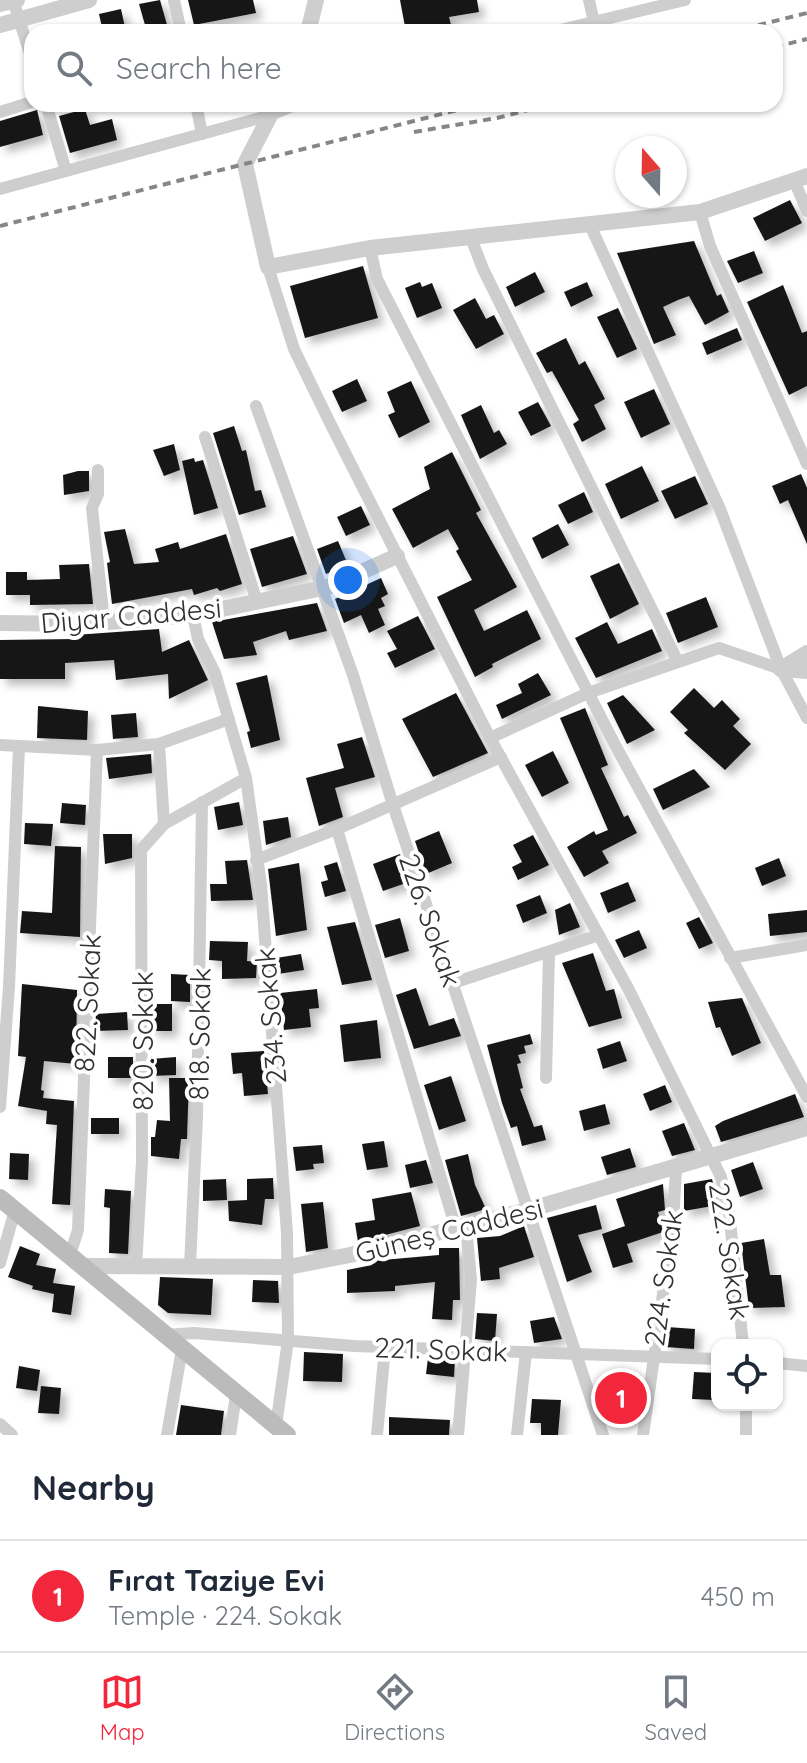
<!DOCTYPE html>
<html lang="en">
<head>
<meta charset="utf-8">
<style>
  :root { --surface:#fff; --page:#f6f6f7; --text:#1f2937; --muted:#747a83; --line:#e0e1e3; --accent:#f3273c }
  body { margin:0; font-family:Quicksand,sans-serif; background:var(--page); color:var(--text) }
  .controls { position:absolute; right:24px; bottom:24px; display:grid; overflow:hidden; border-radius:16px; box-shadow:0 2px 6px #0004 }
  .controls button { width:72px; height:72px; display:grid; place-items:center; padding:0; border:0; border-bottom:2px solid var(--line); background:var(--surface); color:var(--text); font:40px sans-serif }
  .compass { position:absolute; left:615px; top:136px; width:72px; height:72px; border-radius:50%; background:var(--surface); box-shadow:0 2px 6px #0004; rotate:340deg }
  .you { position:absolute; left:348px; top:580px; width:28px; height:28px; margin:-20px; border:6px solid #fff; border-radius:50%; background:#1a73e8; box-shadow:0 0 0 12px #1a73e833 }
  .badge { display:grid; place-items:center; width:52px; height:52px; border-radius:50%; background:var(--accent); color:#fff; font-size:26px; font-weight:700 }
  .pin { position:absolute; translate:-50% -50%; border:4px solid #fff; box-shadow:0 2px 8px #0006 }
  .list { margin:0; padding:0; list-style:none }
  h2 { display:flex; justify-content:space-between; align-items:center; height:104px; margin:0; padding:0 32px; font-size:34px }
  h2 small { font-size:26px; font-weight:400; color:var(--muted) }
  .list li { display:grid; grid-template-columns:52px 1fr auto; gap:24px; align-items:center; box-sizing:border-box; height:112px; padding:0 32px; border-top:2px solid var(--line) }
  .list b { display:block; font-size:30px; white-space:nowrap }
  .list p { margin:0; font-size:26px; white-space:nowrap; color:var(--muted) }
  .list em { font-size:26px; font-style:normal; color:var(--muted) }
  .icon { flex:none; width:44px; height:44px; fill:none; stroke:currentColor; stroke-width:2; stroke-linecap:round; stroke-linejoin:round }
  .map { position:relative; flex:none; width:807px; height:1435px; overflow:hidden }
  .search { position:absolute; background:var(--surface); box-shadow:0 2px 6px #0004; left:24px; right:24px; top:24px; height:88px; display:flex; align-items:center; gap:20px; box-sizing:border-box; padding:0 28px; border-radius:24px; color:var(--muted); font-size:30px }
  .sheet { height:216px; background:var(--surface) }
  nav { display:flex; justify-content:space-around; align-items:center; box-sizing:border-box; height:112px; border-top:2px solid var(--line); background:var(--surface); font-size:22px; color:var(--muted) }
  nav a { display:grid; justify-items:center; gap:4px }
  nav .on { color:var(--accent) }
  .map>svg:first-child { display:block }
</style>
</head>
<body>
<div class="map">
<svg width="807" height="1435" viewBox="0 0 807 1435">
  <defs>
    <filter id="shadow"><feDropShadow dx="6" dy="6" stdDeviation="4" flood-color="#0004"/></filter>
  </defs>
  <rect width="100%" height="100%" fill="#fff"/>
  <g fill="#181818" filter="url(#shadow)">
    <polygon points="160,0 169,32 147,32 139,4"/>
    <polygon points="188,0 253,0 256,13 194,25"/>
    <polygon points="400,0 477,0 479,12 449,17 451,25 406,32"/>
    <polygon points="121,9 126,32 103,32 99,14"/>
    <polygon points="85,109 90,125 112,119 117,140 70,153 59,116"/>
    <polygon points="37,110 43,135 0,147 0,121"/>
    <polygon points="790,200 802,223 765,241 753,218"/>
    <polygon points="694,241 717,296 721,294 729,312 705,325 689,296 678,300 663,307 676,335 654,344 617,253"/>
    <polygon points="754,251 763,273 738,283 727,261"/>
    <polygon points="363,266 378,318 305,338 290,286"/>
    <polygon points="535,272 545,292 515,307 506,287"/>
    <polygon points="420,282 422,287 432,283 442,308 417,318 405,288"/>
    <polygon points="587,282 593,296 571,307 564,292"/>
    <polygon points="783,285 802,333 807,331 807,386 789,395 747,302"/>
    <polygon points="475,298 486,319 494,315 504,334 476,349 453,310"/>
    <polygon points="618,308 637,349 617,358 597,317"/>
    <polygon points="737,328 742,340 707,355 702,343"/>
    <polygon points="566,338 579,365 585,361 605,399 594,405 606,429 582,442 573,424 579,420 552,371 547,373 536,353"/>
    <polygon points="357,379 367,401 342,412 332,391"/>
    <polygon points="411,381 430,422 399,438 388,415 395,412 387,392"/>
    <polygon points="654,389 670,424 641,438 624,402"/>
    <polygon points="538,402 551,426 531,436 518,412"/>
    <polygon points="481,405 494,433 499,430 507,444 480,459 461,415"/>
    <polygon points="234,426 242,451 246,450 255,491 261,490 266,507 239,515 213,433"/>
    <polygon points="174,444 180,470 164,476 153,450"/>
    <polygon points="452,452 481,510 476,513 517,587 474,610 484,631 527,610 541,639 492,664 493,667 475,677 437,597 472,580 456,551 459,549 448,529 413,548 392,509 430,489 424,467"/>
    <polygon points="194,458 195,462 203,460 218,508 194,515 182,461"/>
    <polygon points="642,466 659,501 621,519 605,484"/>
    <polygon points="78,471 89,471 89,491 64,495 63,475"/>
    <polygon points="801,474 807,488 807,544 788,500 780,504 772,486"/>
    <polygon points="695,476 708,504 675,519 661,491"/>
    <polygon points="584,492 593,512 568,524 558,505"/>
    <polygon points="361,506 370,525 346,536 337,517"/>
    <polygon points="558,524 569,545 542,559 532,538"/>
    <polygon points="125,529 134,564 159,562 155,549 178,542 180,549 226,534 242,584 220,591 217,588 194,595 192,589 112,604 107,563 110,562 104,532"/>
    <polygon points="293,536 307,574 262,587 250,549"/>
    <polygon points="338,541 348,565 326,574 317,549"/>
    <polygon points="619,563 639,604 610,619 590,576"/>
    <polygon points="89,564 93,604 30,605 30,595 6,595 6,572 27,572 27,580 60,579 59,565"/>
    <polygon points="381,578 388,594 381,598 385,606 378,609 385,625 369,633 361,615 344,623 335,599"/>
    <polygon points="706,597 718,627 678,643 666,613"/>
    <polygon points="317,603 327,631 289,640 286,631 253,642 257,655 224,659 212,622"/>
    <polygon points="418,616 435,649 395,668 387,653 397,649 387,631"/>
    <polygon points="607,622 618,644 652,629 662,651 596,678 575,638"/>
    <polygon points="159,629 162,652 189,640 208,680 169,699 168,674 116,680 114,660 65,663 65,679 0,679 0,640 75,639 74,635"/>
    <polygon points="538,673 551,695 502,719 496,705 522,693 518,684"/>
    <polygon points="267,675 280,740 251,748 247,732 250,731 236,683"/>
    <polygon points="694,688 714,708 722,700 740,719 733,726 751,744 725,770 684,733 688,730 670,712"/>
    <polygon points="456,693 488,753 433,777 402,719"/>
    <polygon points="623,695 655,730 627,744 607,703"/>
    <polygon points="38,706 88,711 87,740 37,738"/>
    <polygon points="585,708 608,765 601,768 624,817 628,815 637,833 602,851 609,863 584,877 567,847 594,831 596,835 608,830 560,718"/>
    <polygon points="136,713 138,737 113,739 111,715"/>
    <polygon points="362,737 375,777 335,788 343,817 319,826 306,778 344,768 337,744"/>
    <polygon points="553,751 569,783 542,797 525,765"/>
    <polygon points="151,754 152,773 109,779 106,758"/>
    <polygon points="694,769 710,787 663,810 653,789"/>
    <polygon points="239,802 243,825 218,830 214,807"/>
    <polygon points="62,803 86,805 85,825 60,823"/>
    <polygon points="288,817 291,837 266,845 263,821"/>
    <polygon points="25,823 53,824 51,846 24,844"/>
    <polygon points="439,831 452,863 426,874 415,841"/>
    <polygon points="103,834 132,834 132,858 105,864"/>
    <polygon points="533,835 549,865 518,880 512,867 522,862 513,845"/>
    <polygon points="55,846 81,847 80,937 20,933 22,911 52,913"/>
    <polygon points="400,854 409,882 383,891 373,864"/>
    <polygon points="779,858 786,876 762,886 755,868"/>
    <polygon points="247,860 253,900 211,901 210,884 227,884 225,861"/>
    <polygon points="337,862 346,891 325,897 321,882 328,880 324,866"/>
    <polygon points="299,863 307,930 276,936 268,869"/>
    <polygon points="628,882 636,901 608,913 600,893"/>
    <polygon points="540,895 547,913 523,923 516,905"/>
    <polygon points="570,903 580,927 559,935 555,910"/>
    <polygon points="807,910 807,932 770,936 768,914"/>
    <polygon points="699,917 713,943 699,949 686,923"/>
    <polygon points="400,918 409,951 385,958 375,925"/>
    <polygon points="355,922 372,980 342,985 327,927"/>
    <polygon points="639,930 647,948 624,958 615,940"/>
    <polygon points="210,941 248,942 247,961 257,962 256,978 222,979 222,961 209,960"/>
    <polygon points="593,953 606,991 614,989 622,1018 589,1027 562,963"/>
    <polygon points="301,954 304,970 278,974 276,958"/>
    <polygon points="171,974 190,975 190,1002 171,1001"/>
    <polygon points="22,984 77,990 76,1064 44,1061 41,1090 44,1091 43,1098 74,1101 70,1205 52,1204 57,1125 46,1124 47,1111 18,1106 26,1057 18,1056"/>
    <polygon points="416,988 429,1026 454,1018 461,1036 414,1049 396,995"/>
    <polygon points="317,989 319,1008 309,1009 311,1027 284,1030 280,993"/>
    <polygon points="742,998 761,1043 732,1056 720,1027 716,1028 708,1002"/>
    <polygon points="150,1004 172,1004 172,1031 151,1031"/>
    <polygon points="127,1012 128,1030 95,1031 96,1014"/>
    <polygon points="377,1020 381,1058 344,1062 340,1025"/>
    <polygon points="530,1034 533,1044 524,1046 526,1053 518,1055 521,1063 517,1064 523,1088 520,1089 534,1127 542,1125 546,1140 522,1146 517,1126 511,1128 502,1103 487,1045"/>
    <polygon points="620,1041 627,1061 603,1069 597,1049"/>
    <polygon points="264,1051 268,1094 244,1096 242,1073 233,1074 231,1053"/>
    <rect x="108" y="1057" width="25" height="21"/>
    <polygon points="176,1057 176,1075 151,1076 151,1059"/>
    <polygon points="451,1076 466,1121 439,1130 424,1085"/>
    <polygon points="169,1078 189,1078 187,1139 181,1139 179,1159 151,1156 151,1137 155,1137 157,1120 170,1121"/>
    <polygon points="665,1085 672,1102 650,1111 643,1094"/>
    <polygon points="795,1094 804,1117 721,1142 715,1126 723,1121"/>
    <polygon points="605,1104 610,1124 584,1131 579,1111"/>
    <rect x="91" y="1118" width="28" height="16"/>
    <polygon points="684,1123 695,1150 672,1156 662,1131"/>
    <polygon points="384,1141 388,1167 367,1170 362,1144"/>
    <polygon points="322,1145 324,1163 313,1164 314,1169 296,1171 293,1147"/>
    <polygon points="630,1148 636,1167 607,1175 601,1157"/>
    <polygon points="10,1153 29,1154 28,1180 9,1179"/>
    <polygon points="468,1154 475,1185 486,1209 461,1216 445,1160"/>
    <polygon points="426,1160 433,1183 410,1188 405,1165"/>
    <polygon points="753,1162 763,1189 740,1197 731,1170"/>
    <polygon points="273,1178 274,1199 265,1199 262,1225 229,1221 228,1201 247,1200 247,1179"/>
    <polygon points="226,1179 227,1200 203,1201 203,1180"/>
    <polygon points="712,1179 718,1205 684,1211 684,1184"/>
    <polygon points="663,1184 665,1210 658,1212 663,1232 627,1244 633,1262 613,1268 602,1234 625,1226 616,1199"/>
    <polygon points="105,1189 131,1191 128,1254 109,1253 110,1208 104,1207"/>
    <polygon points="411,1192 420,1226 358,1242 355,1223 375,1220 372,1199"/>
    <polygon points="323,1202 328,1248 306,1252 301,1204"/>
    <polygon points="596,1205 602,1229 578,1235 592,1272 567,1282 547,1218"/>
    <polygon points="524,1226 534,1257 499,1268 500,1279 481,1281 477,1238 500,1236"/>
    <polygon points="764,1239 770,1275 781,1275 785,1307 749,1308 741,1243"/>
    <polygon points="20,1246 40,1254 36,1265 56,1269 53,1283 75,1286 71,1315 52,1312 54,1294 32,1289 33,1286 8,1277"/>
    <polygon points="439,1248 459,1248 460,1300 453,1300 452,1320 432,1319 435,1282 395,1286 395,1291 347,1293 347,1270 372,1265 371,1261 439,1255"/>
    <polygon points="160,1277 213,1279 211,1315 168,1313 158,1305"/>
    <polygon points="253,1280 278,1281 279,1303 252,1302"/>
    <polygon points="477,1313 497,1314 495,1341 475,1339"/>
    <polygon points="554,1317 562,1339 534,1343 530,1321"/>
    <polygon points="667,1327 695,1329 694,1349 665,1347"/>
    <polygon points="304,1352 343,1354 342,1382 303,1381"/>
    <polygon points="428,1358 455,1359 454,1377 426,1374"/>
    <polygon points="19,1366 40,1370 37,1391 16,1388"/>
    <polygon points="694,1372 716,1373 714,1400 692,1399"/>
    <polygon points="613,1375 639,1377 635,1418 609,1412 599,1381 614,1383"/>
    <polygon points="41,1386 61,1388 59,1414 38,1413"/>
    <polygon points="532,1399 561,1400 558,1435 541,1435 541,1423 530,1423"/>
    <polygon points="181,1405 224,1411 221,1435 176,1435"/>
    <polygon points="389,1417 450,1420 449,1435 389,1435"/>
  </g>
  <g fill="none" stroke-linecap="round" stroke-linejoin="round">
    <g stroke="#cecece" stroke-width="12">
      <polyline points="13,0 32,60"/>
      <polyline points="174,0 181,32"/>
      <polyline points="589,0 594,22"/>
      <polyline points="552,32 685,0"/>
      <polyline points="46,104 66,171"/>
      <polyline points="196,104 202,134"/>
      <polyline points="0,112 32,102"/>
      <polyline points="794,180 807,211"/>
      <polyline points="0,189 271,115 297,104"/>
      <polyline points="700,212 710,246 807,464"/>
      <polyline points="590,225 720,509 781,669 807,718"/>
      <polyline points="471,238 483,269 677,660"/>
      <polyline points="370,248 377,279 613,741 807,1097"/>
      <polyline points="268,267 294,349 330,423 490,738 629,990 721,1177 729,1211 743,1345"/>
      <polyline points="256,406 353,675 393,805 603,1435"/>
      <polyline points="205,437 257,602"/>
      <polyline points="98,470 98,494 92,508 104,622"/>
      <polyline points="193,615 198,639 215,673 246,778 261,885 287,1233 288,1340 276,1426"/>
      <polyline points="490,738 588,693 719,648 781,669"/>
      <polyline points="0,745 97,750 159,744 229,719"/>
      <polyline points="164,824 246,778"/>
      <polyline points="337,829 456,1229"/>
      <polyline points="256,860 337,829 501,757"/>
      <polyline points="730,958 807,945"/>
      <polyline points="453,983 599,935"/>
      <polyline points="546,1078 549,953"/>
      <polyline points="0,1107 9,987 19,746"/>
      <polyline points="70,1255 78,1230 97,750"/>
      <polyline points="0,1263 15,1210"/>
      <polyline points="190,1266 197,1116 202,802"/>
      <polyline points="136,1267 142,1161 141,850 164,824 159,744"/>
      <polyline points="165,1335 194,1333 354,1346 717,1359"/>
      <polyline points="777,1363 807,1366"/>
      <polyline points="0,1424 12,1435"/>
      <polyline points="167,1435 182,1349"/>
      <polyline points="230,1435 236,1395"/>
      <polyline points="377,1435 385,1347"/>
      <polyline points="458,1435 471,1280 466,1226"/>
      <polyline points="517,1435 526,1352"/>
      <polyline points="643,1435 673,1223 676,1169"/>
      <polyline points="746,1435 746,1405"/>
    </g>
    <g stroke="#cecece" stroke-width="16">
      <polyline points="0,4 17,0"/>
      <polyline points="0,25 89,0"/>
      <polyline points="308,32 316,0"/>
      <polyline points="276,104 245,164 268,267 370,248 700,212 807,176"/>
      <polyline points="0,623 84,624 193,615 328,587 397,556"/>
      <polyline points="781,669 807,653"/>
      <polyline points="781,669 807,671"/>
      <polyline points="81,1266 288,1267 350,1255 528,1210 807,1128"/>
    </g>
    <polyline stroke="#bbb" stroke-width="18" points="0,1198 287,1435"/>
    <g stroke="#868686" stroke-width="4" stroke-dasharray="8 6" stroke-linecap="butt">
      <polyline points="731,32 807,13"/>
      <polyline points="775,47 807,39"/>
      <polyline points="414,132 497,118 552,104"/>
      <polyline points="0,226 481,104"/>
    </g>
  </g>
  <g text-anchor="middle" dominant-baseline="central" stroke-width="8" stroke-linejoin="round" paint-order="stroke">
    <g font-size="28" fill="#313131" stroke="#fff">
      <text transform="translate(131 615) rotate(-5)">Diyar Caddesi</text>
      <text transform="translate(431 920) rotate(71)">226. Sokak</text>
      <text transform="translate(87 1003) rotate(-87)">822. Sokak</text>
      <text transform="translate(270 1016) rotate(-95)">234. Sokak</text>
      <text transform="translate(199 1034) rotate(-89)">818. Sokak</text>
      <text transform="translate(142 1041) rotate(-90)">820. Sokak</text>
      <text transform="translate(449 1230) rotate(-14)">Güneş Caddesi</text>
      <text transform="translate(730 1251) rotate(81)">222. Sokak</text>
      <text transform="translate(663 1278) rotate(-82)">224. Sokak</text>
      <text transform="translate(441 1349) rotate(2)">221. Sokak</text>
    </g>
  </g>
</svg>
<div class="controls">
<button><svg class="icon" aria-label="locate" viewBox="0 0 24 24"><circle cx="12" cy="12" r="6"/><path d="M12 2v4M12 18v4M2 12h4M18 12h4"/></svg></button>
</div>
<svg class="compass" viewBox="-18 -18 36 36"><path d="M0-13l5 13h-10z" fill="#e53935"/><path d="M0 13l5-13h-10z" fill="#747a83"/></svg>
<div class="you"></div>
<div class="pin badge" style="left:621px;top:1398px">1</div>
<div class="search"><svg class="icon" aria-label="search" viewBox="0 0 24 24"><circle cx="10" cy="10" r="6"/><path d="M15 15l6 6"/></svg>Search here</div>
</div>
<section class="sheet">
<h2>Nearby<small></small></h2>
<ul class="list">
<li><span class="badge">1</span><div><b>Fırat Taziye Evi</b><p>Temple · 224. Sokak</p></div><em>450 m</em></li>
</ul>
</section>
<nav>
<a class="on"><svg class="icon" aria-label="map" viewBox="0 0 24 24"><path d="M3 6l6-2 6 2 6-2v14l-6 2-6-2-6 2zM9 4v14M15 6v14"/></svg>Map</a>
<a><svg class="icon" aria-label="directions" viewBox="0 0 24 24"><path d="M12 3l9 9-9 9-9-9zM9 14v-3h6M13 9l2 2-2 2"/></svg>Directions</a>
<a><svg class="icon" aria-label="saved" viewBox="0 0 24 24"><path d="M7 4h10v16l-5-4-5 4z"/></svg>Saved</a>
</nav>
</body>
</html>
